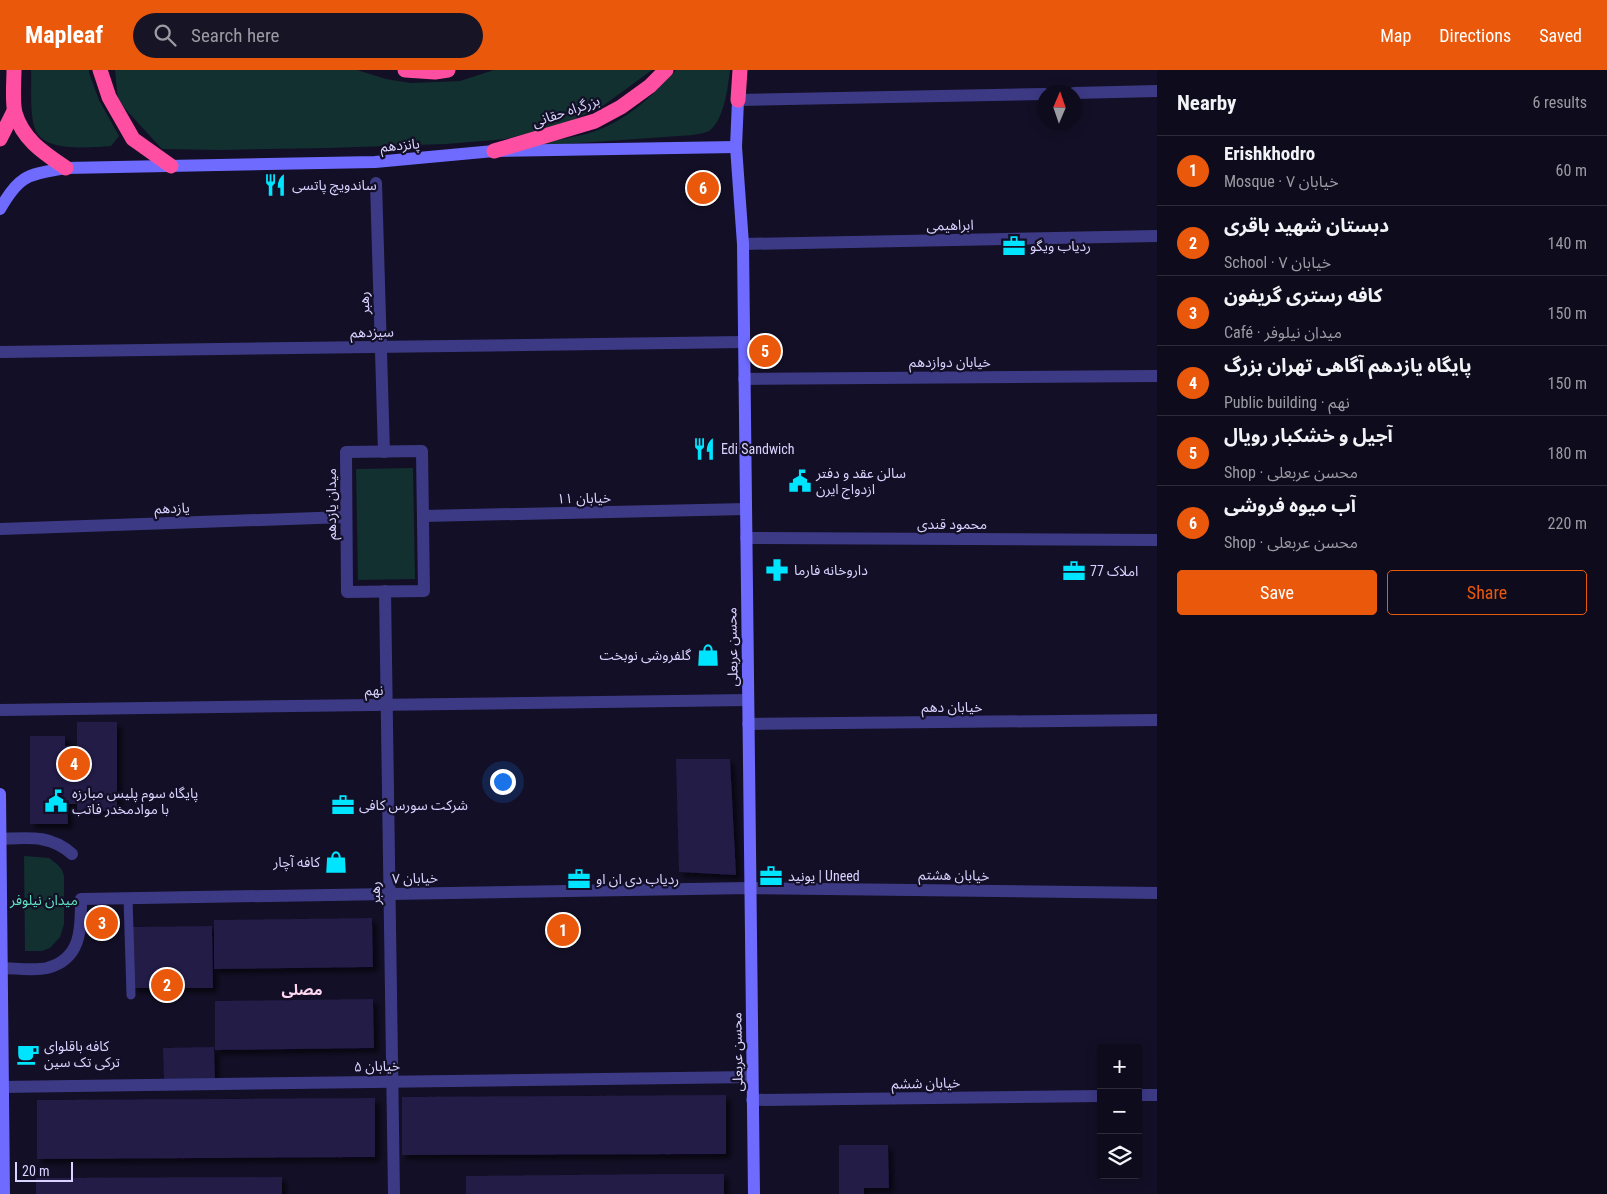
<!DOCTYPE html>
<html lang="en">
<head>
<meta charset="utf-8">
<style>
  :root { --surface:#0e0b1c; --page:#171425; --text:#f1f3f6; --muted:#9b9ba3; --line:#2e2b3b; --accent:#ea580c }
  body { margin:0; font-family:"Roboto Condensed","Noto Sans Arabic",sans-serif; background:var(--page); color:var(--text) }
  .controls { position:absolute; right:15px; bottom:15px; display:grid; overflow:hidden; border-radius:5px; box-shadow:0 2px 12px #0003 }
  .controls button { width:45px; height:45px; display:grid; place-items:center; padding:0; border:0; border-bottom:1px solid var(--line); background:var(--surface); color:var(--text); font:25px sans-serif }
  .compass { position:absolute; left:1037px; top:15px; width:45px; height:45px; border-radius:50%; background:var(--surface); box-shadow:0 2px 12px #0003; rotate:2deg }
  .scale { position:absolute; left:15px; bottom:12px; width:58px; box-sizing:border-box; padding-left:5px; border:2px solid #d9d4ff; border-top:0; font-size:14px; line-height:18px; white-space:nowrap; color:#d9d4ff; -webkit-text-stroke:4px #130f26; paint-order:stroke }
  .you { position:absolute; left:502px; top:711px; width:18px; height:18px; margin:-12px; border:4px solid #fff; border-radius:50%; background:#1a73e8; box-shadow:0 0 0 8px #1a73e833 }
  .badge { display:grid; place-items:center; width:32px; height:32px; border-radius:50%; background:var(--accent); color:#fff; font-size:16px; font-weight:700 }
  .pin { position:absolute; translate:-50% -50%; border:2px solid #fff; box-shadow:0 1px 5px #0006 }
  .list { margin:0; padding:0; list-style:none }
  h2 { display:flex; justify-content:space-between; align-items:center; height:65px; margin:0; padding:0 20px; font-size:21px }
  h2 small { font-size:16px; font-weight:400; color:var(--muted) }
  .list li { display:grid; grid-template-columns:32px 1fr auto; gap:15px; align-items:center; box-sizing:border-box; height:70px; padding:0 20px; border-top:1px solid var(--line) }
  .list b { display:block; font-size:19px; white-space:nowrap }
  .list p { margin:0; font-size:16px; white-space:nowrap; color:var(--muted) }
  .list em { font-size:16px; font-style:normal; color:var(--muted) }
  .actions { display:flex; gap:10px; padding:15px 20px }
  .actions a { flex:1; padding:11px 0; border:1px solid var(--accent); border-radius:5px; text-align:center; font-size:18px; color:var(--accent) }
  .actions .main { background:var(--accent); color:#fff }
  .icon { flex:none; width:28px; height:28px; fill:none; stroke:currentColor; stroke-width:2; stroke-linecap:round; stroke-linejoin:round }
  .map { position:relative; flex:none; width:1157px; height:1124px; overflow:hidden }
  header { display:flex; align-items:center; gap:30px; box-sizing:border-box; height:70px; padding:0 25px; background:var(--accent); color:#fff }
  header strong { font-size:24px }
  nav { display:flex; gap:28px; margin-inline-start:auto; font-size:18px }
  .search { width:350px; height:45px; background:var(--page); display:flex; align-items:center; gap:12px; box-sizing:border-box; padding:0 18px; border-radius:28px; color:var(--muted); font-size:19px }
  main { display:flex }
  aside { flex:1; background:var(--surface) }
  .map>svg:first-child { display:block }
</style>
</head>
<body>
<header>
<strong>Mapleaf</strong>
<div class="search"><svg class="icon" aria-label="search" viewBox="0 0 24 24"><circle cx="10" cy="10" r="6"/><path d="M15 15l6 6"/></svg>Search here</div>
<nav><a>Map</a><a>Directions</a><a>Saved</a></nav>
</header>
<main>
<div class="map">
<svg width="1157" height="1124" viewBox="0 0 1157 1124">
  <defs>
    <filter id="shadow"><feDropShadow dx="4.5" dy="4.5" stdDeviation="2.5" flood-color="#0009"/></filter>
  </defs>
  <rect width="100%" height="100%" fill="#130f26"/>
  <g fill="#12302f">
    <path d="M31,0H89V3L99,30L119,66L111,76C92,77 46,83 36,61C29,46 32,17 31,0Z"/>
    <polygon points="115,0 357,0 386,9 411,13 460,11 494,0 652,0 600,38 566,53 506,69 446,74 328,78 218,80 162,79 118,31"/>
    <path d="M676,0H730C728,17 724,51 709,61C705,63 698,64 693,65L522,77C543,72 565,69 586,64C623,54 652,27 676,0Z"/>
    <polygon points="413,398 415,509 358,510 356,399"/>
    <polygon points="24,786 49,788 58,795 62,800 64,806 64,854 60,867 50,878 42,881 25,881"/>
  </g>
  <g fill="#241b47" filter="url(#shadow)">
    <polygon points="77,652 117,652 117,741 77,741 77,734 67,734 68,754 30,754 30,666 65,666 65,676 77,676"/>
    <polygon points="676,689 730,689 736,805 679,802"/>
    <polygon points="372,848 373,897 214,899 214,850"/>
    <polygon points="212,856 213,918 132,918 131,857"/>
    <polygon points="373,929 374,978 215,980 215,931"/>
    <polygon points="214,977 215,1009 164,1010 163,978"/>
    <polygon points="726,1025 726,1084 402,1085 402,1027"/>
    <polygon points="375,1028 375,1087 37,1089 37,1030"/>
    <polygon points="839,1075 888,1075 889,1118 864,1118 864,1124 839,1124"/>
    <polygon points="660,1104 724,1104 724,1124 466,1124 466,1106"/>
    <polygon points="282,1107 282,1124 36,1124 36,1108"/>
  </g>
  <g fill="none" stroke-linecap="round" stroke-linejoin="round">
    <polyline stroke="#3d3a85" stroke-width="9" points="128,828 131,925"/>
    <g stroke="#3d3a85" stroke-width="12">
      <polyline points="1074,23 1157,21"/>
      <polyline points="738,30 1044,24"/>
      <polyline points="376,113 384,382"/>
      <polyline points="743,174 1157,166"/>
      <polyline points="0,282 744,272"/>
      <polyline points="744,309 1157,306"/>
      <polygon points="422,381 424,521 347,522 346,382"/>
      <polyline points="423,446 746,439"/>
      <polyline points="0,459 345,447"/>
      <polyline points="746,468 1157,470"/>
      <polyline points="385,521 394,1124"/>
      <polyline points="0,640 748,630"/>
      <polyline points="748,654 1157,650"/>
      <path d="M0,769C27,768 50,764 72,784"/>
      <path d="M0,898C14,898 34,901 47,898C82,889 81,858 81,829L750,818L1157,823"/>
      <polyline points="0,1017 752,1007"/>
      <polyline points="1138,1025 1157,1025"/>
      <polyline points="752,1030 1101,1026"/>
    </g>
    <g stroke="#6f6bff" stroke-width="12">
      <polyline points="738,30 736,77 743,174 754,1124"/>
      <path d="M0,139C20,104 28,105 66,98L375,92L494,81L736,77"/>
      <polyline points="0,724 4,1124"/>
    </g>
    <g stroke="#ff4fa3" stroke-width="15">
      <path d="M14,0C14,13 12,30 15,43C23,70 44,83 66,98"/>
      <polyline points="100,0 109,27 133,69 171,96"/>
      <polyline points="405,0 435,2 448,0"/>
      <polyline points="738,30 740,0"/>
      <polyline points="0,69 14,41"/>
      <polyline points="494,81 595,51 621,37 650,16 666,0"/>
    </g>
  </g>
  <defs>
    <symbol id="restaurant-bare" viewBox="-9 -9 18 18"><path d="M-5-6h1v4h1v-4h1v4h1v-4h1v5L-1.5 .5V6h-2V.5L-5-1ZM5-6V6H3V1.5H1.5Q1.5-4 5-6Z" fill="#00e5ff" stroke="#130f26" stroke-width="2.5" paint-order="stroke"/></symbol>
    <symbol id="office-bare" viewBox="-9 -9 18 18"><path d="M-6-3h4V-5.5h4V-3h4V5H-6ZM-1-4.5V-3h2v-1.5ZM-6 0V1H6V0Z" fill="#00e5ff" stroke="#130f26" stroke-width="2.5" paint-order="stroke"/></symbol>
    <symbol id="civic-bare" viewBox="-9 -9 18 18"><path d="M-.6-6.5H3V-4.5H.6V-3L4-1V1h2V6H-6V1h2V-1L-.6-3ZM-1.2 2.5V6h2.4V2.5Z" fill="#00e5ff" stroke="#130f26" stroke-width="2.5" paint-order="stroke"/></symbol>
    <symbol id="pharmacy-bare" viewBox="-9 -9 18 18"><path d="M-2-6h4v4h4v4h-4v4h-4v-4h-4v-4h4Z" fill="#00e5ff" stroke="#130f26" stroke-width="2.5" paint-order="stroke"/></symbol>
    <symbol id="shop-bare" viewBox="-9 -9 18 18"><path d="M-5-2.5h2.3a2.7 3.5 0 0 1 5.4 0H5L5.5 6h-11ZM-1.5-2.5h3a1.5 2.3 0 0 0-3 0Z" fill="#00e5ff" stroke="#130f26" stroke-width="2.5" paint-order="stroke"/></symbol>
    <symbol id="cafe-bare" viewBox="-9 -9 18 18"><path d="M-5.5-4.5H6V0H3Q3 3.5 0 3.5H-2.5Q-5.5 3.5-5.5 0ZM3-3.2v2h1.7v-2ZM-6 4.5H4V6H-6Z" fill="#00e5ff" stroke="#130f26" stroke-width="2.5" paint-order="stroke"/></symbol>
  </defs>
  <g fill-rule="evenodd">
    <use href="#restaurant-bare" x="259" y="99" width="32" height="32"/>
    <use href="#office-bare" x="998" y="160" width="32" height="32"/>
    <use href="#restaurant-bare" x="688" y="363" width="32" height="32"/>
    <use href="#civic-bare" x="784" y="395" width="32" height="32"/>
    <use href="#pharmacy-bare" x="761" y="484" width="32" height="32"/>
    <use href="#office-bare" x="1058" y="485" width="32" height="32"/>
    <use href="#shop-bare" x="692" y="569" width="32" height="32"/>
    <use href="#civic-bare" x="40" y="715" width="32" height="32"/>
    <use href="#office-bare" x="327" y="719" width="32" height="32"/>
    <use href="#shop-bare" x="320" y="776" width="32" height="32"/>
    <use href="#office-bare" x="755" y="790" width="32" height="32"/>
    <use href="#office-bare" x="563" y="793" width="32" height="32"/>
    <use href="#cafe-bare" x="12" y="968" width="32" height="32"/>
  </g>
  <g text-anchor="middle" dominant-baseline="central" stroke-width="4.5" stroke-linejoin="round" paint-order="stroke">
    <g font-size="14" fill="#d9d4ff" stroke="#130f26">
      <text transform="translate(566 41) rotate(-19)">بزرگراه حقانی</text>
      <text transform="translate(400 75) rotate(-5)">پانزدهم</text>
      <text transform="translate(950 155) rotate(-1)">ابراهیمی</text>
      <text transform="translate(364 233) rotate(-92)">رهبر</text>
      <text transform="translate(372 262) rotate(-1)">سیزدهم</text>
      <text x="950" y="292">خیابان دوازدهم</text>
      <text transform="translate(584 428) rotate(-1)">خیابان ۱۱</text>
      <text transform="translate(331 434) rotate(-90)">میدان یازدهم</text>
      <text transform="translate(172 438) rotate(-2)">یازدهم</text>
      <text x="952" y="454">محمود قندی</text>
      <text transform="translate(732 577) rotate(-91)">محسن عربعلی</text>
      <text transform="translate(374 620) rotate(-1)">نهم</text>
      <text x="952" y="637">خیابان دهم</text>
      <text transform="translate(954 805) rotate(1)">خیابان هشتم</text>
      <text transform="translate(415 808) rotate(-1)">خیابان ۷</text>
      <text transform="translate(375 823) rotate(-91)">رهبر</text>
      <text transform="translate(737 982) rotate(-91)">محسن عربعلی</text>
      <text transform="translate(377 996) rotate(-1)">خیابان ۵</text>
      <text transform="translate(926 1013) rotate(-1)">خیابان ششم</text>
    </g>
    <g font-size="14" fill="#d9d4ff" stroke="#130f26" text-anchor="start">
      <text x="292" y="115">ساندویچ پاتسی</text>
      <text x="1030" y="176">ردیاب ویگو</text>
      <text x="721" y="379">Edi Sandwich</text>
      <text x="816" y="403">سالن عقد و دفتر<tspan x="816" dy="16">ازدواج ایرن</tspan></text>
      <text x="794" y="500">داروخانه فارما</text>
      <text x="1090" y="501">املاک 77</text>
      <text x="691" y="585" text-anchor="end">گلفروشی نوبخت</text>
      <text x="72" y="723">پایگاه سوم پلیس مبارزه<tspan x="72" dy="16">با موادمخدر فاتب</tspan></text>
      <text x="359" y="735">شرکت سورس کافی</text>
      <text x="320" y="792" text-anchor="end">کافه آچار</text>
      <text x="788" y="806">یونید | Uneed</text>
      <text x="596" y="809">ردیاب دی ان او</text>
      <text x="44" y="976">کافه باقلوای<tspan x="44" dy="16">ترکی تک سین</tspan></text>
    </g>
    <g font-size="14" fill="#5fe0c0" stroke="#130f26">
      <text x="44" y="830">میدان نیلوفر</text>
    </g>
    <g font-size="15" font-weight="bold" fill="#ffd6f0" stroke="#130f26">
      <text x="302" y="920">مصلی</text>
    </g>
  </g>
</svg>
<div class="controls">
<button>+</button>
<button>−</button>
<button><svg class="icon" aria-label="layers" viewBox="0 0 24 24"><path d="M12 4l9 5-9 5-9-5zM3 14l9 5 9-5"/></svg></button>
</div>
<svg class="compass" viewBox="-18 -18 36 36"><path d="M0-13l5 13h-10z" fill="#e53935"/><path d="M0 13l5-13h-10z" fill="#9b9ba3"/></svg>
<div class="scale">20 m</div>
<div class="you"></div>
<div class="pin badge" style="left:563px;top:860px">1</div>
<div class="pin badge" style="left:167px;top:915px">2</div>
<div class="pin badge" style="left:102px;top:853px">3</div>
<div class="pin badge" style="left:74px;top:694px">4</div>
<div class="pin badge" style="left:765px;top:281px">5</div>
<div class="pin badge" style="left:703px;top:118px">6</div>
</div>
<aside>
<h2>Nearby<small>6 results</small></h2>
<ul class="list">
<li><span class="badge">1</span><div><b>Erishkhodro</b><p>Mosque · خیابان ۷</p></div><em>60 m</em></li>
<li><span class="badge">2</span><div><b>دبستان شهید باقری</b><p>School · خیابان ۷</p></div><em>140 m</em></li>
<li><span class="badge">3</span><div><b>کافه رستری گریفون</b><p>Café · میدان نیلوفر</p></div><em>150 m</em></li>
<li><span class="badge">4</span><div><b>پایگاه یازدهم آگاهی تهران بزرگ</b><p>Public building · نهم</p></div><em>150 m</em></li>
<li><span class="badge">5</span><div><b>آجیل و خشکبار رویال</b><p>Shop · محسن عربعلی</p></div><em>180 m</em></li>
<li><span class="badge">6</span><div><b>آب میوه فروشی</b><p>Shop · محسن عربعلی</p></div><em>220 m</em></li>
</ul>
<div class="actions"><a class="main">Save</a><a>Share</a></div>
</aside>
</main>
</body>
</html>
